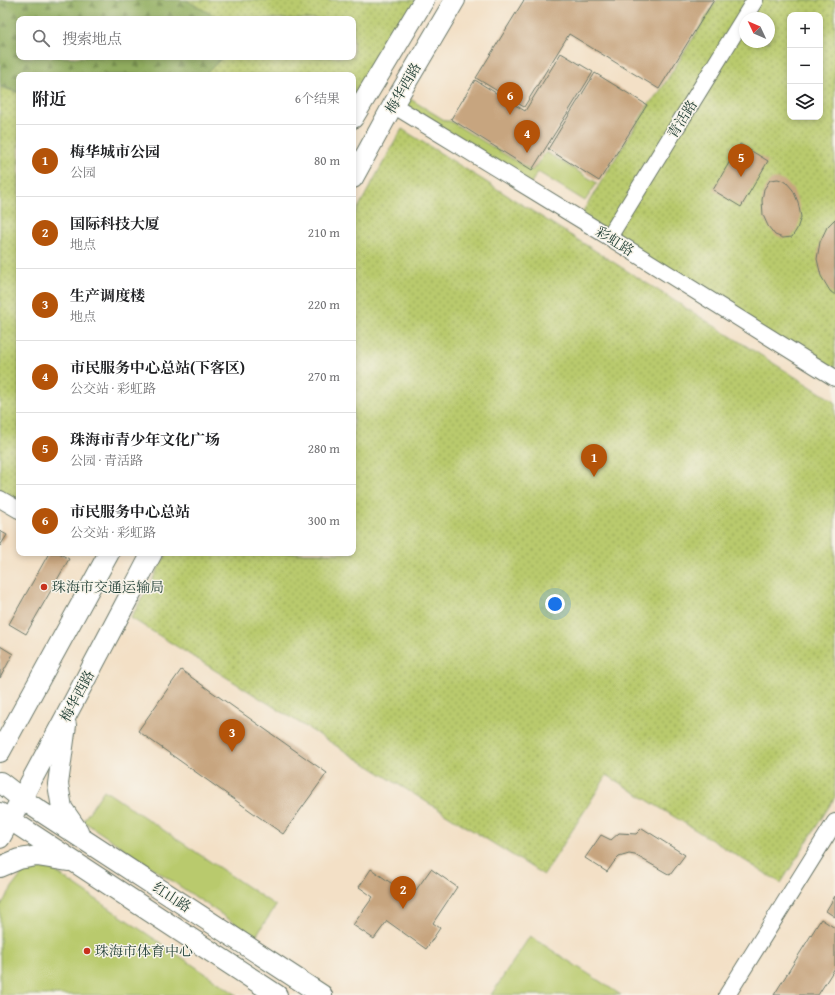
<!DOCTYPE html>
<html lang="zh">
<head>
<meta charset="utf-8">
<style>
  :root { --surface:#fff; --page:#f6f6f6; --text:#202124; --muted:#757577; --line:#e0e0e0; --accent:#b45309 }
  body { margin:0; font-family:"Gentium Book Plus","Noto Serif SC",serif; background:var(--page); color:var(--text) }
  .controls { position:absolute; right:12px; top:12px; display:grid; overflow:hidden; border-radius:8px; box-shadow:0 2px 6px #0003 }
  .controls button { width:36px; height:36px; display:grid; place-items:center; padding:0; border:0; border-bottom:1px solid var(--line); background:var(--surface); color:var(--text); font:20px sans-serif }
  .compass { position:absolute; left:739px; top:12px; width:36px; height:36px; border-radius:50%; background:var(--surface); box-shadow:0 2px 6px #0003; rotate:314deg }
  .you { position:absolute; left:555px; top:604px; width:14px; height:14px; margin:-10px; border:3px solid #fff; border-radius:50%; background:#1a73e8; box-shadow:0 0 0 6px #1a73e833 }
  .badge { display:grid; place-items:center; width:26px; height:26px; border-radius:50%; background:var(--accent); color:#fff; font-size:13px; font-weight:700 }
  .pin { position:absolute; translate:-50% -33px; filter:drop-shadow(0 1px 2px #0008) }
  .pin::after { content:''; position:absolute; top:21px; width:14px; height:12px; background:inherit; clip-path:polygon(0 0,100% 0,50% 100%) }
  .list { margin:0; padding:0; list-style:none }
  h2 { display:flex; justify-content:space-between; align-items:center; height:52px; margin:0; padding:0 16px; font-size:17px }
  h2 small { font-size:13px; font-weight:400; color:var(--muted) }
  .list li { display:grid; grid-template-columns:26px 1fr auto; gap:12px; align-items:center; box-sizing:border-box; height:72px; padding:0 16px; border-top:1px solid var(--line) }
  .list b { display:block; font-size:15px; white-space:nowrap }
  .list p { margin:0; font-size:13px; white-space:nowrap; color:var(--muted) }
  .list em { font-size:13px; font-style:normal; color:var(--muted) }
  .icon { flex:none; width:22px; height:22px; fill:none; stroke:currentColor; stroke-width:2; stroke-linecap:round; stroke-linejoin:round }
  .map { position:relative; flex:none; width:835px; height:995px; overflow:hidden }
  .search { position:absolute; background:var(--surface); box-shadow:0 2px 6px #0003; left:16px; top:16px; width:340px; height:44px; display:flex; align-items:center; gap:10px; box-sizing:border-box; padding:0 14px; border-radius:8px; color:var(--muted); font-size:15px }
  .panel { position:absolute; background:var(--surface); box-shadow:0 2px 6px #0003; left:16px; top:72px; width:340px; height:484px; border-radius:8px }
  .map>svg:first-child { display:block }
</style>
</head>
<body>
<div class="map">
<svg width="835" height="995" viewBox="0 0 835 995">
  <defs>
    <pattern id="forest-firs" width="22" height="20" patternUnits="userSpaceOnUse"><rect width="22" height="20" fill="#92ae60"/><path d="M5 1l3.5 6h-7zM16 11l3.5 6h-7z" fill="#778f50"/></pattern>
    <pattern id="park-dots" width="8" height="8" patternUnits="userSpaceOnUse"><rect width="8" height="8" fill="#b9ca6d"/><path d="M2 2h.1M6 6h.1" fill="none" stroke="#96a55a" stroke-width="1.8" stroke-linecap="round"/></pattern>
  </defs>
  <rect width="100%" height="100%" fill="#f7f3e8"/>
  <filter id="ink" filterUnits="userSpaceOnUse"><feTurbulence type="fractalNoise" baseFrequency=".025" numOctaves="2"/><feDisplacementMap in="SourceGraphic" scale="8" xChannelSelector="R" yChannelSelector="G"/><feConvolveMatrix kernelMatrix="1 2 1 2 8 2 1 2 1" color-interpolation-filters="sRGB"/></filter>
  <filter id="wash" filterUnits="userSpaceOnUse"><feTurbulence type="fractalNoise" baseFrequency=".012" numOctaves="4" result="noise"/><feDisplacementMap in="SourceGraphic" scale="16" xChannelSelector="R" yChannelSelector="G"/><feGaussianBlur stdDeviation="0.9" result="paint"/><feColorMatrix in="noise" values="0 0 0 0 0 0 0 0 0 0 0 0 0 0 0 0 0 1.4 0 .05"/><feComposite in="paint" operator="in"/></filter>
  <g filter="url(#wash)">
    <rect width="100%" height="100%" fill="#f3e0c6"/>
    <g fill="#b9ca6d" stroke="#6c8450">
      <polygon points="402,94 446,121 450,121 532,171 546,152 597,183 585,201 538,172 529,186 396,105"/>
      <polygon points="104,790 276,906 255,937 83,821"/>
      <polygon points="50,868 237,995 0,995 0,907 13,886 25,870"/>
      <polygon points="530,936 621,995 491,995"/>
    </g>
    <polygon fill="url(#forest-firs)" stroke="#58764a" points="0,0 186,0 219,19 19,19 19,57 222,57 205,75 19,75 19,92 0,86"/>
    <g fill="url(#park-dots)" stroke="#6c8450" fill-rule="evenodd">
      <polygon points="186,0 424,0 353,118 353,75 205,75 223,57 353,57 353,19 220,19"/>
      <polygon points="717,0 752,0 608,233 580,216 649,104 660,91"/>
      <path d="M755,0H835V377L609,237ZM790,15H820V117H790ZM745,18H769V42H745Z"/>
      <polygon points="0,87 19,93 19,510 0,499"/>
      <polygon points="402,129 835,402 835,797 781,883 607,775 544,875 131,618 167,553 353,553 353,217"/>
    </g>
    <g id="blocks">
      <g fill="#c7a57f">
        <polygon points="524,0 714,0 659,89 569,34 524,107 476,78"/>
        <polygon points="561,53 593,72 532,170 451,119 475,80 525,111"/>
        <polygon points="595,73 647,105 599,181 548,149"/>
        <polygon points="740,144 768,161 741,207 713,190"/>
        <polygon points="778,179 786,182 793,190 798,202 801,217 797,229 792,237 783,238 775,235 768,226 763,215 762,200 764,189 770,180"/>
        <polygon points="835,219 835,295 830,291 821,276 817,259 820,242 827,227"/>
        <polygon points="0,531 7,535 0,546"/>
        <polygon points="49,553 59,553 69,559 26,634 9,624"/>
        <polygon points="0,646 13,654 0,678"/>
        <polygon points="181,670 327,773 283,834 138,731"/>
        <polygon points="642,828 685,855 670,875 635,855 629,854 619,857 614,862 607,872 585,858 601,835 611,840 619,833 636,834"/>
        <polygon points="371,869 411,897 431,869 457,887 433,923 440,928 426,949 387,921 374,939 353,925 373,897 359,887"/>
        <polygon points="835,896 835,917 826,911"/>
        <polygon points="821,919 835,928 835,968 818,995 774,995"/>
      </g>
    </g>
  </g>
  <g filter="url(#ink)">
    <use href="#blocks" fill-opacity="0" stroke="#697667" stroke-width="1"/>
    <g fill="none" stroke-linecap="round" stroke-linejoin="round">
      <defs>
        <g id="minor">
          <polyline points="393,105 596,229 835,378"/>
          <polyline points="609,237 755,0"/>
          <polyline points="0,499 19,510"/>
          <polyline points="727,995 835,822"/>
        </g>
        <g id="major">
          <polyline points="353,118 424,0"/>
          <polyline points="353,178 393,105 455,0"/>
          <polyline points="66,725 58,784 62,808 78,831"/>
          <polyline points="0,752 109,553"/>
          <polyline points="0,782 22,799 40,811 322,995"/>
          <polyline points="0,813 277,995"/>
          <path d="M0,838C52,744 102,648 152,553"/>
          <polyline points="0,867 19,859 37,856 68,861"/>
        </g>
      </defs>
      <use href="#minor" stroke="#697667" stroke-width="18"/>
      <use href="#major" stroke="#697667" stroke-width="22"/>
      <use href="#minor" stroke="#fff" stroke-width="16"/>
      <use href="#major" stroke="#fff" stroke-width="20"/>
    </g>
  </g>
  <g fill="#c8321e" stroke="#f7f3e8" stroke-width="1.5">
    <circle cx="44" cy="587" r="4"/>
    <circle cx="87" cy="951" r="4"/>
  </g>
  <g text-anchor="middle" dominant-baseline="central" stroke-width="3" stroke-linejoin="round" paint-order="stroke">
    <g font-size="14" fill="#1f3d34" stroke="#f7f3e8">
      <text transform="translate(403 88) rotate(-60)">梅华西路</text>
      <text transform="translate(682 119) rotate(-58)">青活路</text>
      <text transform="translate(615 241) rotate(32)">彩虹路</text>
      <text transform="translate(77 696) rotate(-62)">梅华西路</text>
      <text transform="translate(172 897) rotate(33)">红山路</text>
    </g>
    <g font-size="14" fill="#1f3d34" stroke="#f7f3e8" text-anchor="start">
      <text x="52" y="587">珠海市交通运输局</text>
      <text x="95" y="951">珠海市体育中心</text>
    </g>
  </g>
</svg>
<div class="controls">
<button>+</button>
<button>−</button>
<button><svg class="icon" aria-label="layers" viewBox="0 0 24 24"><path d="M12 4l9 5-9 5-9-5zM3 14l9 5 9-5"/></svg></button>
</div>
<svg class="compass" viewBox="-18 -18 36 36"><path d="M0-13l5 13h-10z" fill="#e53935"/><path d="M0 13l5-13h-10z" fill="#757577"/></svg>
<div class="you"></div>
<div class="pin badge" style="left:594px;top:477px">1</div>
<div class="pin badge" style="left:403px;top:909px">2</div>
<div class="pin badge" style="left:232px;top:752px">3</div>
<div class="pin badge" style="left:527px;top:153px">4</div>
<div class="pin badge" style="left:741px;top:177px">5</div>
<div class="pin badge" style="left:510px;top:115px">6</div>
<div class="search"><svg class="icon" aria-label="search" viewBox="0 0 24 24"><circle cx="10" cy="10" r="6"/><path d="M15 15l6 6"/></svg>搜索地点</div>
<section class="panel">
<h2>附近<small>6个结果</small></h2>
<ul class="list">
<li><span class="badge">1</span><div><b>梅华城市公园</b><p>公园</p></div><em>80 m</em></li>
<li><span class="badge">2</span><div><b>国际科技大厦</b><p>地点</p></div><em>210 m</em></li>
<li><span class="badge">3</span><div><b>生产调度楼</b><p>地点</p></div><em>220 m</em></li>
<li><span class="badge">4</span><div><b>市民服务中心总站(下客区)</b><p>公交站 · 彩虹路</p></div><em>270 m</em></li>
<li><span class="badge">5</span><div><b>珠海市青少年文化广场</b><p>公园 · 青活路</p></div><em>280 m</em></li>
<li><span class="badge">6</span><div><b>市民服务中心总站</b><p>公交站 · 彩虹路</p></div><em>300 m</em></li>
</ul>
</section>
</div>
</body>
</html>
